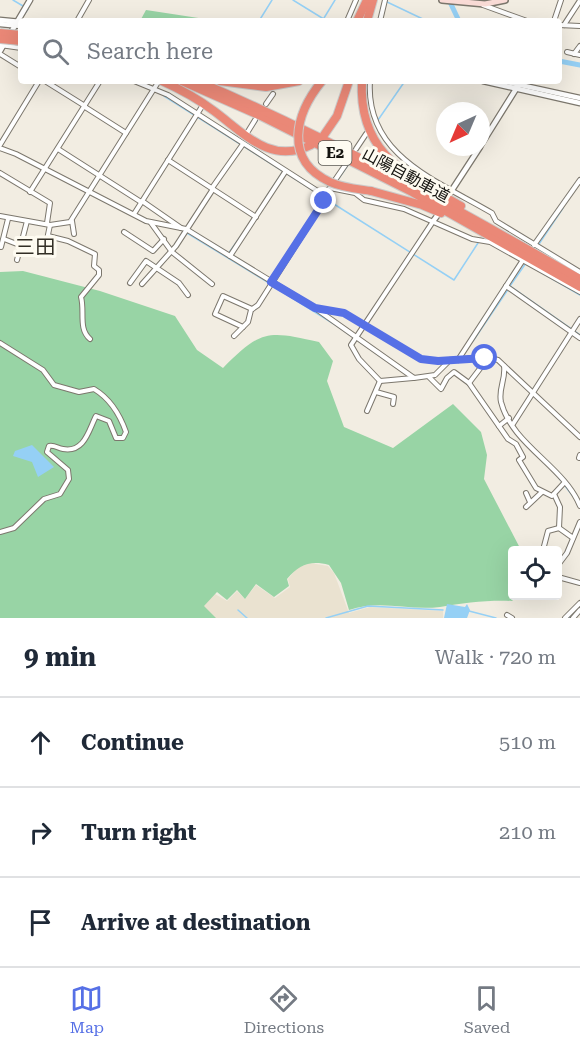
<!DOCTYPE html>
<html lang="en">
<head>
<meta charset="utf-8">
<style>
  :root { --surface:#fff; --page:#f6f6f7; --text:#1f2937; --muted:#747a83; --line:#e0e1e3; --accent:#5670e6 }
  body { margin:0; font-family:"Roboto Serif","Noto Sans JP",serif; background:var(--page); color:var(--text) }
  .controls { position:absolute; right:18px; bottom:18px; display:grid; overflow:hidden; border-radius:6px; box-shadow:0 6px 24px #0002 }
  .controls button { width:54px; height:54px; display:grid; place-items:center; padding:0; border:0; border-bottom:2px solid var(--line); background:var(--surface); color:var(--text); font:30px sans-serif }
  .compass { position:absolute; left:436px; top:102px; width:54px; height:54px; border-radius:50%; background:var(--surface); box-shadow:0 6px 24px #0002; rotate:224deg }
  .stop { position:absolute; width:18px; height:18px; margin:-14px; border:4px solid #5670e6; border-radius:50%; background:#fff }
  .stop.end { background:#5670e6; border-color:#fff; box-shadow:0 2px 6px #0008 }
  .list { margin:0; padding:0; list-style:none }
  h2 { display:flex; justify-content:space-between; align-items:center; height:78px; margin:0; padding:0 24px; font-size:26px }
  h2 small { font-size:20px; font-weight:400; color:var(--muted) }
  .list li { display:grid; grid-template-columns:39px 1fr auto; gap:18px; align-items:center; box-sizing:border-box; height:90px; padding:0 24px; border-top:2px solid var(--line) }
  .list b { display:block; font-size:22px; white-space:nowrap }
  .list em { font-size:20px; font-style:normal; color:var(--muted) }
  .icon { flex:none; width:33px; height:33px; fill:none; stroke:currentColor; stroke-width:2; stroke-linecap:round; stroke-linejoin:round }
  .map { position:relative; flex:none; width:580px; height:618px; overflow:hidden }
  .search { position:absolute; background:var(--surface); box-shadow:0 6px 24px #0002; left:18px; right:18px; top:18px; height:66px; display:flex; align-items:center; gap:15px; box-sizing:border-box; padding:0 21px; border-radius:6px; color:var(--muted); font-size:22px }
  .sheet { height:348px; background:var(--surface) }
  nav { display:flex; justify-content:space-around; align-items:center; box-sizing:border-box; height:84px; border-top:2px solid var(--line); background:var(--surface); font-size:16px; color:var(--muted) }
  nav a { display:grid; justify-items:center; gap:3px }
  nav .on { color:var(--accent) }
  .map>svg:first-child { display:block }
</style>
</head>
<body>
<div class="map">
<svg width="580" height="618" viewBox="0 0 580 618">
  <rect width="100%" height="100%" fill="#f2ede2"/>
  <polygon fill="#eae2d0" points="310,563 328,566 334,573 349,613 370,607 443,611 443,618 163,618 210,591 227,601 237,591 245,599 256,585 275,598 290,587 288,579 297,568"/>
  <g fill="#98d4a5">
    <polygon points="146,10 205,19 205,21 140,21"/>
    <path d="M23,271L100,291L175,316L197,350L223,368C261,330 267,330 319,342L333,361L327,381L344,427L393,448L453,404L481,432L487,455L484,479L521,550H512V596H517L512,601C487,600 463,603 440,607C408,611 381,599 349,610L341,583L329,565C310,560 299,565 287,579L289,586L274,597L256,584L245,599L237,590L227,600L217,592L204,606L216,618H0V272Z"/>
  </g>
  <g fill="#95d0f5">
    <polygon points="32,445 54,467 38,477 32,462 13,456 15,451"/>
    <polygon points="447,604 465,607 467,604 470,610 467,618 444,618"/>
  </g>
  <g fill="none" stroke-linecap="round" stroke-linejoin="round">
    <g stroke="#95d0f5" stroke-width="1.5">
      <polyline points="13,0 23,6"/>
      <polyline points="293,0 327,21"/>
      <polyline points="385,1 427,21"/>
      <polyline points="23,16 28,9"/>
      <polyline points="324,18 335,0"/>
      <polyline points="526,19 539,21"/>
      <polyline points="259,21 272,0"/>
      <polyline points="127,81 135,83"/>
      <polyline points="164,96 322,196"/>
      <polyline points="378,120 405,81"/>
      <polyline points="253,127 257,121"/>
      <polyline points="357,150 367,136"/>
      <polyline points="337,181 348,165"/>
      <polyline points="326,198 331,190"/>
      <polyline points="265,199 282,173"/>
      <polyline points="326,199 454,280 478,243"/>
      <polyline points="187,233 269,283"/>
      <polyline points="539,244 563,208"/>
      <polyline points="228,254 248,226"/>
      <polyline points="526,263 510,286 580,335"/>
      <polyline points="544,274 580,295"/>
      <polyline points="273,286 334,324 401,371"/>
      <polyline points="473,341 509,288"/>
      <polyline points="458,361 471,360"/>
      <polyline points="499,401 500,385"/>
      <polyline points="559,478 572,495"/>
      <polyline points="238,610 247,618"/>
      <polyline points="469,611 496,618"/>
      <polyline points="326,618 368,606 443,610"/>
      <polyline points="569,618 580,606"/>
    </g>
    <g stroke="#95d0f5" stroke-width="5">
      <polyline points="449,0 459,21"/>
      <polyline points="559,61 580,65"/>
    </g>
    <defs>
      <g id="minor">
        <polyline points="483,5 527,21"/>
        <polyline points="77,21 89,0"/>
        <polyline points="347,21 356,0"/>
        <polyline points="380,21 385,0"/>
        <polyline points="554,21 561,0"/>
        <polyline points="559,25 580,26"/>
        <polyline points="564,25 579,2"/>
        <polyline points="0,45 21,48"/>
        <polyline points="567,52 580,55"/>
        <polyline points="0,54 21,67"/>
        <polyline points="574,54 580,46"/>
        <polyline points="45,81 85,106"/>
        <polyline points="134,81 168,95 316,190 324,193 330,188 355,193 364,200 404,209 472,239 490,242 580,292"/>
        <path d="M370,81C365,156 438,181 492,213L496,221L580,272"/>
        <polyline points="266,104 273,94"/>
        <polyline points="85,107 126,133"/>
        <polyline points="247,133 255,120"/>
        <polyline points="0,145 39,81"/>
        <polyline points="0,148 16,154 146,221 186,229 315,308 414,378 435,375 450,360"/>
        <polyline points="58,149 141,202"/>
        <polyline points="356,149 366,134"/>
        <polyline points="168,160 256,217"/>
        <polyline points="0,173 50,203 47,223"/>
        <polyline points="333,183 346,164"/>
        <polyline points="212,188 243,144"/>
        <polyline points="30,192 100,81"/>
        <polyline points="142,201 181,228"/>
        <polyline points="134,214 201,108"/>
        <polyline points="0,216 50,225 70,222 157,84"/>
        <polyline points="72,221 74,234"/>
        <polyline points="151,223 172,252 212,284"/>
        <polyline points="124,232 153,251 164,239"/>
        <path d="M48,236L68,241L95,254L94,266L99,270V275L81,297C85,311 78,329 90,339"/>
        <polyline points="4,239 22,246"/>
        <polyline points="534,245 580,180"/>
        <polyline points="1,247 8,219"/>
        <polyline points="45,249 50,225"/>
        <polyline points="230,256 285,172"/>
        <polyline points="17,260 27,221"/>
        <polyline points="130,283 146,261 179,283 188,295"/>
        <polyline points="142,284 176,246 213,189"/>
        <polyline points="506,286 580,338"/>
        <polyline points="316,309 344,313 421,359 438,361 487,357 498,360 580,437"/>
        <polyline points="243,327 215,314 223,296 252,309"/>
        <polyline points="234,336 248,322 251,310 258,305 324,201 324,193"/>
        <path d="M0,343L43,370L54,385L79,392L94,389C109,398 120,415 126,432L123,438H116L109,421L96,416C89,429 85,453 63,449C57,448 55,445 49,446L47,452L68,470L69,479L60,494L44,499L14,528L0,532"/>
        <polyline points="458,360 523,260"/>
        <path d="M504,366C506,379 498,389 501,402C512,445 564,466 580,506"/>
        <polyline points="429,377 441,389 447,378 454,372 469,383 508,439 516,444 523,457 519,460 536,488 552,496 564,483"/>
        <polyline points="413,378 380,381 359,359 351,345 434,220"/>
        <polyline points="469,383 485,362 485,357"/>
        <polyline points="376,392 394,397 393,404"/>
        <polyline points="367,411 380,381"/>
        <polyline points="513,424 580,319"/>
        <polyline points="499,426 509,418"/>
        <polyline points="579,458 580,455"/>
        <polyline points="526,493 530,502"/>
        <polyline points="554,494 560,507 559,528 573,538"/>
        <polyline points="526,507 542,492"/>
        <polyline points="543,550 548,531 559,528"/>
        <polyline points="558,565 567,553 580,522"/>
        <polyline points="558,577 580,583"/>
        <polyline points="507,615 512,618"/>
        <polyline points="565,618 580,603"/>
        <polyline points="573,618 580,610"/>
      </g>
      <g id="tertiary">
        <polyline points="0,20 21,22"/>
        <polyline points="0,24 21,26"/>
        <polyline points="0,51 30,0"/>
        <polyline points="483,81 580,103"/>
        <polyline points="502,81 580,98"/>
        <polyline points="481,145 521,81"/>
        <polyline points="450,193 480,147"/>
        <polyline points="434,220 437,216"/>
      </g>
      <polyline id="secondary" points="442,0 485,4 505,0"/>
      <g id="motorway">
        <polyline points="357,21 367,0"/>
        <polyline points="367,21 373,0"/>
        <path d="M162,81C180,89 198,99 214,111C245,134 271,165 311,145"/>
        <polyline points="182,81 261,116 412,192 580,287"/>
        <path d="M197,81C329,137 455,208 580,279"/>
        <polyline points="220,81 266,87 299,81"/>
        <path d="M362,81C358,154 407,175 461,206"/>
        <polyline points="324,135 337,116 349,81"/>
        <polyline points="371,191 422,205 441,213"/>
      </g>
    </defs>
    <use href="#minor" stroke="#7c776d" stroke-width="6"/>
    <use href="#tertiary" stroke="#7c776d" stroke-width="7"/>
    <use href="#secondary" stroke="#7c776d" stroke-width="8"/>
    <use href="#motorway" stroke="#cccbca" stroke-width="10"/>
    <use href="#minor" stroke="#fff" stroke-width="4"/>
    <use href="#tertiary" stroke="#fff" stroke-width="4.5"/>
    <use href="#secondary" stroke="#f9dbd6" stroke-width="5"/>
    <use href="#motorway" stroke="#ea8877" stroke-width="8"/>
    <defs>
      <g id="motorway-bridge">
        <polyline points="0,33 21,35"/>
        <polyline points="0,39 21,41"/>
        <path d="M322,81C295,114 283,160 330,182C343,188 358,189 371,191"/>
      </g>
    </defs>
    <use href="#motorway-bridge" stroke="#cccbca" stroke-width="10" stroke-linecap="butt"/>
    <use href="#motorway-bridge" stroke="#ea8877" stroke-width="8"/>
  </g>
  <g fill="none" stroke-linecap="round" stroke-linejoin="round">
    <polyline stroke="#5670e6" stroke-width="8" points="324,201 271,282 315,308 344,313 421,359 438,361 485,358"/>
  </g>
  <g text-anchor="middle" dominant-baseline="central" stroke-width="6" stroke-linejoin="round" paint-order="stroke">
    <rect fill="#fefbf1" stroke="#5b5954" stroke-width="1.5" x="318.5" y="141" width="33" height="24" rx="4.5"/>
    <g font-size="15" font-weight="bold" fill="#151410">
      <text x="335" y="153">E2</text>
    </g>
    <g font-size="16" fill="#151410" stroke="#fefbf1">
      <text transform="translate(406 175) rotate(28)">山陽自動車道</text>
    </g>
    <g font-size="20" fill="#322e25" stroke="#fefbf1">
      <text x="35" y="247">三田</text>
    </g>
  </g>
</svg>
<div class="controls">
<button><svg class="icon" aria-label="locate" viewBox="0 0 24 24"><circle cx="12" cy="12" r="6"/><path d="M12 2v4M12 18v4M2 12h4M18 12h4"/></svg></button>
</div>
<svg class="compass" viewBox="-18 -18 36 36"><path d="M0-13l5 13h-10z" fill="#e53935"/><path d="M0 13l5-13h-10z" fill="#747a83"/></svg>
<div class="stop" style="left:485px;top:358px"></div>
<div class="stop end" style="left:324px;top:201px"></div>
<div class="search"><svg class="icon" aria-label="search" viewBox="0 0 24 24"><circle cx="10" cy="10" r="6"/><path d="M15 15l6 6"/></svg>Search here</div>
</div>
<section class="sheet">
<h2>9 min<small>Walk · 720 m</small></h2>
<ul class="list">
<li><svg class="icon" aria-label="ahead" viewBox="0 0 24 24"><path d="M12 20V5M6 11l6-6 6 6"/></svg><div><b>Continue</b></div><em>510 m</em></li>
<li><svg class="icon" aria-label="right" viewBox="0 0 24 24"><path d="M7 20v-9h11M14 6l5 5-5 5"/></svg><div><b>Turn right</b></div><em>210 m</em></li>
<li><svg class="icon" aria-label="arrive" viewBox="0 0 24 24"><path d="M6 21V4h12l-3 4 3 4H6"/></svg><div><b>Arrive at destination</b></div></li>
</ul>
</section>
<nav>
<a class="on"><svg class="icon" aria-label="map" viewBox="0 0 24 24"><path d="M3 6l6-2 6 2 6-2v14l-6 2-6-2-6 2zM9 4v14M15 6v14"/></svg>Map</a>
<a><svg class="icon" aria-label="directions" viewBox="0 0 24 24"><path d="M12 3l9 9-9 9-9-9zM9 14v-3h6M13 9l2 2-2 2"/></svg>Directions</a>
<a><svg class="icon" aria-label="saved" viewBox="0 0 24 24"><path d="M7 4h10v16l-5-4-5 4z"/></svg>Saved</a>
</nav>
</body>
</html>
